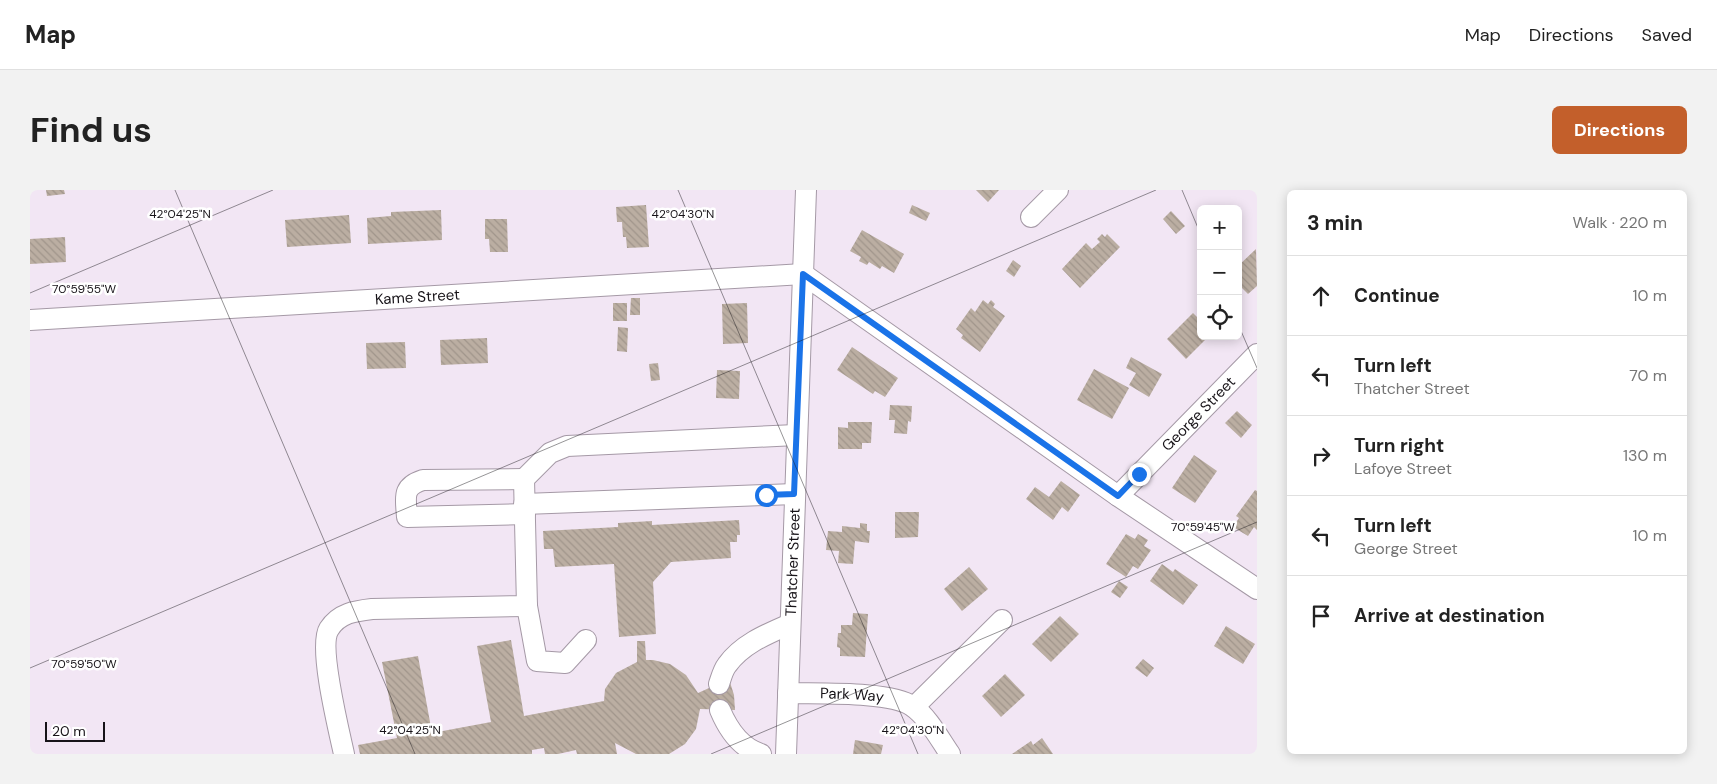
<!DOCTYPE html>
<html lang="en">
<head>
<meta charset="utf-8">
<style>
  :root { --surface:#fff; --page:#f2f2f2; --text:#222; --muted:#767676; --line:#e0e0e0; --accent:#c35f2b }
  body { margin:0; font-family:"DM Sans",sans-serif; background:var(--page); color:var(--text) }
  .controls { position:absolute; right:15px; top:15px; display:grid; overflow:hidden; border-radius:8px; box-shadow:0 2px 12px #0003 }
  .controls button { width:45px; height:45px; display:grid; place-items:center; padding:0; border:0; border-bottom:1px solid var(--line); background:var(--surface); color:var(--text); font:25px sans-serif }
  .scale { position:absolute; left:15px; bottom:12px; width:60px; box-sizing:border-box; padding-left:5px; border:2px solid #171318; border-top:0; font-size:14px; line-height:18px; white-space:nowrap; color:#171318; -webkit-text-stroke:4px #fff; paint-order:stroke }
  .stop { position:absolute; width:15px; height:15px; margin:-11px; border:4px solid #1a73e8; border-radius:50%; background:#fff }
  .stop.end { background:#1a73e8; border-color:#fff; box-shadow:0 1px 5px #0008 }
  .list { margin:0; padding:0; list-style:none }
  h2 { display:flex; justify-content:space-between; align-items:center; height:65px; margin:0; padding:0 20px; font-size:21px }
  h2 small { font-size:16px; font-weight:400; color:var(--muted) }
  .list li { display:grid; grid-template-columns:32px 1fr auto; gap:15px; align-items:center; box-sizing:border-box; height:80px; padding:0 20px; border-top:1px solid var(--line) }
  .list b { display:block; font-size:19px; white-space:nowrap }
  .list p { margin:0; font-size:16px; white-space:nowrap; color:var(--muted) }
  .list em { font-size:16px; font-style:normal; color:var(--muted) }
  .icon { flex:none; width:28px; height:28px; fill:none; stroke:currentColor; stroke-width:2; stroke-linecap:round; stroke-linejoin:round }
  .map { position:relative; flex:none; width:1227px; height:564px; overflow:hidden; border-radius:8px }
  header { display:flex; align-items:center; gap:30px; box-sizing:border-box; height:70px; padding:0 25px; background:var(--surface); border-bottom:1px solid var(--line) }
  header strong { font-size:24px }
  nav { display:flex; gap:28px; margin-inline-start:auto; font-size:18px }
  .intro { display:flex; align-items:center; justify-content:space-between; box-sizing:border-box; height:120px; padding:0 30px }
  h1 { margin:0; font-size:35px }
  .button { padding:12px 22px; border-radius:8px; background:var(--accent); color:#fff; font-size:18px; font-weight:700 }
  main { display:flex; gap:30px; padding:0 30px }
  aside { flex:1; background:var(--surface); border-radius:8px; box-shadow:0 2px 12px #0003 }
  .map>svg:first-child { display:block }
</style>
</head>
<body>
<header>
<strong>Map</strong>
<nav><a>Map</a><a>Directions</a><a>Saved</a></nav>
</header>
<div class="intro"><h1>Find us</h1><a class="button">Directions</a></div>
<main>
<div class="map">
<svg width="1227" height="564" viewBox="0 0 1227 564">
  <defs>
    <pattern id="building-back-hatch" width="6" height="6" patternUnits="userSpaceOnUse" patternTransform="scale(1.25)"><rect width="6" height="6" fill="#bbaea2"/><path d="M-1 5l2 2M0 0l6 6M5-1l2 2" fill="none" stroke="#a0958b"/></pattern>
  </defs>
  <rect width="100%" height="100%" fill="#f2e6f4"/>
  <g fill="url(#building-back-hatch)">
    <polygon points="16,0 34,0 35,4 17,6"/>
    <polygon points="946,0 969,0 958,12"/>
    <polygon points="616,15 619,57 597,58 596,47 593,47 592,32 587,32 586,17"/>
    <polygon points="882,15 900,23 896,31 879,23"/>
    <polygon points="411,20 412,50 338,54 337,28 361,26 361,22"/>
    <polygon points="1141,21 1155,36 1146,44 1133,29"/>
    <polygon points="319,25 321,53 257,57 255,30"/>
    <polygon points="455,29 477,29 478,62 460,62 459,49 455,49"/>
    <polygon points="832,40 874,64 864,83 852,76 850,79 839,72 837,75 829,71 831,67 820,61"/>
    <polygon points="1072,44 1075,47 1077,44 1090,57 1050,98 1032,79 1056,53 1062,59 1070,52 1067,49"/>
    <polygon points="35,47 36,72 0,74 0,49"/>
    <polygon points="1226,59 1227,96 1218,104 1208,94 1208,76"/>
    <polygon points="983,70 991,76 984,87 976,81"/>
    <polygon points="601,108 610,108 610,125 600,125"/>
    <polygon points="953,110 958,114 961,110 965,114 963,117 975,126 950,162 931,148 933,145 926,139 941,118 945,122"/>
    <rect x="583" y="113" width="14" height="18"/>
    <polygon points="717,113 718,153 693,154 692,114"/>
    <polygon points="1163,123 1171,131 1171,146 1179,146 1156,169 1137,149"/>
    <polygon points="588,137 598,138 597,162 587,161"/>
    <polygon points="457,148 458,173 411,175 410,150"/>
    <polygon points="375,152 376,178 337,179 336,153"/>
    <polygon points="822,157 868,188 855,207 845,201 843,204 807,180"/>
    <polygon points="1101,167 1132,184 1119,207 1099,195 1106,183 1096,178"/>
    <polygon points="628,173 630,190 621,191 619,174"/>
    <polygon points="1064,179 1099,198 1082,229 1047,210"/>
    <polygon points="687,180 710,181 709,209 686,208"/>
    <polygon points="860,215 882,216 881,232 878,231 877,244 864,243 865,230 859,230"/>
    <polygon points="1207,221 1222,235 1211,248 1195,233"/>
    <polygon points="818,232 842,232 841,253 832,253 832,259 808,259 808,237 818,238"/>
    <polygon points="1164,265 1187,281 1165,313 1142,298"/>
    <polygon points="1031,291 1050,305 1038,322 1032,317 1023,330 996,309 1005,297 1019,307"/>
    <polygon points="1225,300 1227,301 1227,340 1224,337 1218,346 1203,337 1209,328 1206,326"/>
    <polygon points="865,322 889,322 888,347 865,348"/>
    <polygon points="709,330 710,345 707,345 707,352 700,352 701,368 641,372 623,392 626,444 589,447 584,374 525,377 523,359 514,359 513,341 588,337 588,333 622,331 622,335"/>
    <polygon points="830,333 837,334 837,341 840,341 839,353 825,351 823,374 808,373 809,361 796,360 798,341 812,342 812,336 830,338"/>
    <polygon points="1096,344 1105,349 1108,344 1118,350 1114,356 1121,360 1108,379 1103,376 1096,387 1076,374"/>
    <polygon points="1132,374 1143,382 1145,379 1168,395 1153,415 1120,391"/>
    <polygon points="939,377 958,399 932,421 914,399"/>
    <polygon points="1089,391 1098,397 1090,408 1081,402"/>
    <polygon points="823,423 838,424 835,467 810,466 810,458 807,457 808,443 811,443 811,435 822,435"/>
    <polygon points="1030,426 1049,444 1021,472 1002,454"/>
    <polygon points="1196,436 1225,454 1213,474 1184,456"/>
    <polygon points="481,450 494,526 574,511 575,499 586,483 607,472 607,451 615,451 616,470 623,470 640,474 656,485 668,503 699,489 704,505 705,520 670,519 666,539 655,554 639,564 606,564 585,553 587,564 547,564 546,560 528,564 515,564 514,558 502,560 502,564 330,564 328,555 367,548 352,472 388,466 402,543 461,532 447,456"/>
    <polygon points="1113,469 1124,478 1117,487 1105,478"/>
    <polygon points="975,484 995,505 971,527 952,506"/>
    <polygon points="1012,548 1023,564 982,564 1001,551 1003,555"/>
    <polygon points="825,550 853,555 851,564 823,564"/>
  </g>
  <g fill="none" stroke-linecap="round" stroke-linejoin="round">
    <defs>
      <g id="minor">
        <polyline points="1001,27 1028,0"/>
        <path id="s1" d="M0,130L773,84L1088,306L1227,399"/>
        <path d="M494,289L393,290C371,297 376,308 377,327L495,324"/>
        <path id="s2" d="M1088,306L1227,164"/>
        <polyline points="494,314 764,304"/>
        <polyline points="497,416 507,471 535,473 556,450"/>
        <path d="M689,494C691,488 693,480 697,475C712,454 737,444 760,434"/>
        <path id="s3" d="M758,503C786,504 861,501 882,516C898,527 909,548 920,564"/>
        <polyline points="884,517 972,430"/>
        <path d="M690,520C698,539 711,558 731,564"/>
        <path d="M314,564C309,541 288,456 299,439C309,423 325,421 342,419L497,416L494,289L520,263L537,256L766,245"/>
        <path id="s4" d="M756,564L776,0"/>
      </g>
    </defs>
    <use href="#minor" stroke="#a599a6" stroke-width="22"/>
    <use href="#minor" stroke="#fff" stroke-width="20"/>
  </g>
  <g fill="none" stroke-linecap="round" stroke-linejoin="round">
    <polyline stroke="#1a73e8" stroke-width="6" points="736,305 764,304 773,84 1088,306 1109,284"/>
  </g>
  <path fill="none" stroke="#171318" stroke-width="1" stroke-opacity="0.45" d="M145,0L385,564M648,0L888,564M1152,0L1171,45M0,103L243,0M1208,134L1227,178M0,478L1126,0M681,564L1227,332"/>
  <g text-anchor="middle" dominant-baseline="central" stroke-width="5" stroke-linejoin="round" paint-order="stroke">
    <g font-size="15" fill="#171318" stroke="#fff">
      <text stroke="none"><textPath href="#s1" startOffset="388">Kame Street</textPath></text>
      <text stroke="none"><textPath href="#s2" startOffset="115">George Street</textPath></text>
      <text stroke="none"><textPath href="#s4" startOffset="192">Thatcher Street</textPath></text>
      <text stroke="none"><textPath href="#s3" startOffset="64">Park Way</textPath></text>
    </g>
  </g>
  <g font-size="12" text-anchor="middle" fill="#171318" stroke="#fff" stroke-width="5" stroke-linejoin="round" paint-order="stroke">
    <text x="150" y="28">42°04'25"N</text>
    <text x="653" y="28">42°04'30"N</text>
    <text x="54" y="103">70°59'55"W</text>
    <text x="1173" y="341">70°59'45"W</text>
    <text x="54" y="478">70°59'50"W</text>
    <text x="380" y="544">42°04'25"N</text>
    <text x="883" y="544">42°04'30"N</text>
  </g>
</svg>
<div class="controls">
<button>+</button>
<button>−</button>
<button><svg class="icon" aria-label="locate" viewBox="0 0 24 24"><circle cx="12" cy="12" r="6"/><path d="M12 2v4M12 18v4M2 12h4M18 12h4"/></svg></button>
</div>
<div class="scale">20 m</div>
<div class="stop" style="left:736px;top:305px"></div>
<div class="stop end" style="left:1109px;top:284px"></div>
</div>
<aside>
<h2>3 min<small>Walk · 220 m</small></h2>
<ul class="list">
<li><svg class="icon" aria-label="ahead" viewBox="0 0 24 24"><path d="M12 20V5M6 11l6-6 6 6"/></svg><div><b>Continue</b></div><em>10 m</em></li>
<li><svg class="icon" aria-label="left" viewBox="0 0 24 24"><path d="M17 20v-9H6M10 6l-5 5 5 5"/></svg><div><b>Turn left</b><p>Thatcher Street</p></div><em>70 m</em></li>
<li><svg class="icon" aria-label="right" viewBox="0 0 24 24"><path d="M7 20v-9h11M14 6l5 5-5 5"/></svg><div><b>Turn right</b><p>Lafoye Street</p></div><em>130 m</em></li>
<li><svg class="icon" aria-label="left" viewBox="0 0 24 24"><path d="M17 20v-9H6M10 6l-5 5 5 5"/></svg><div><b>Turn left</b><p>George Street</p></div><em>10 m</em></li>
<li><svg class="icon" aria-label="arrive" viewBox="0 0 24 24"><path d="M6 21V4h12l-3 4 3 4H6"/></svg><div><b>Arrive at destination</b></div></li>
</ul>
</aside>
</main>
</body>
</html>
